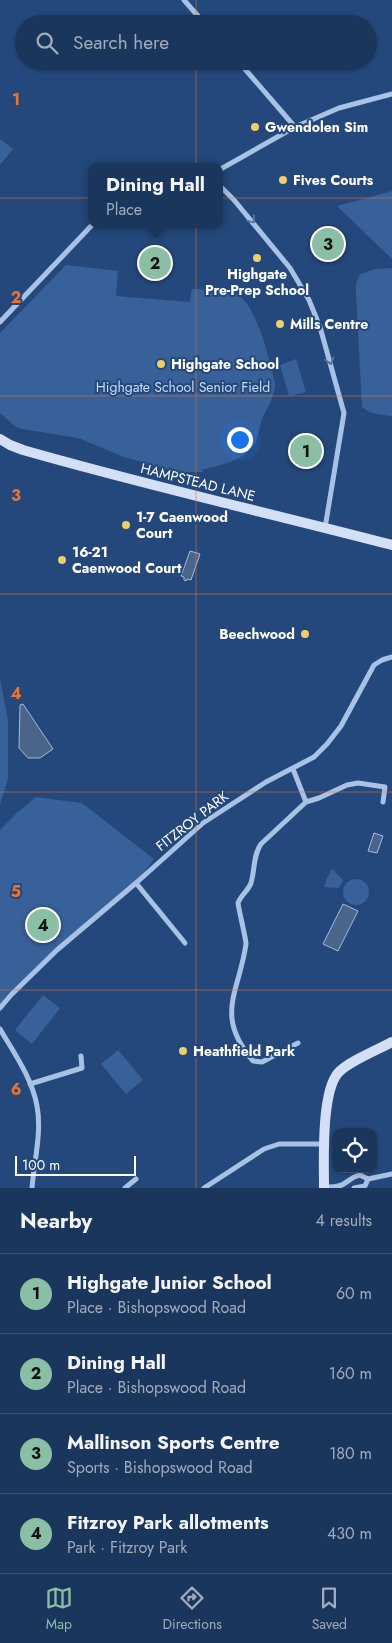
<!DOCTYPE html>
<html lang="en">
<head>
<meta charset="utf-8">
<style>
  :root { --surface:#1b365c; --page:#243e62; --text:#f1f3f6; --muted:#a0abbb; --line:#395072; --accent:#8abfa5 }
  body { margin:0; font-family:Jost,sans-serif; background:var(--page); color:var(--text) }
  .controls { position:absolute; right:15px; bottom:15px; display:grid; overflow:hidden; border-radius:10px; box-shadow:0 1px 4px #0004 }
  .controls button { width:45px; height:45px; display:grid; place-items:center; padding:0; border:0; border-bottom:1px solid var(--line); background:var(--surface); color:var(--text); font:25px sans-serif }
  .scale { position:absolute; left:15px; bottom:12px; width:121px; box-sizing:border-box; padding-left:5px; border:2px solid #fff; border-top:0; font-size:14px; line-height:18px; white-space:nowrap; color:#fff; -webkit-text-stroke:4px #24487b; paint-order:stroke }
  .you { position:absolute; left:239px; top:439px; width:18px; height:18px; margin:-12px; border:4px solid #fff; border-radius:50%; background:#1a73e8; box-shadow:0 0 0 8px #1a73e833 }
  .badge { display:grid; place-items:center; width:32px; height:32px; border-radius:50%; background:var(--accent); color:#111; font-size:16px; font-weight:700 }
  .pin { position:absolute; translate:-50% -50%; border:2px solid #fff; box-shadow:0 1px 5px #0006 }
  .popup { position:absolute; left:88px; top:163px; width:135px; height:65px; box-sizing:border-box; display:grid; place-content:center; border-radius:10px; background:var(--surface); filter:drop-shadow(0 1px 4px #0005); font-size:16px; white-space:nowrap; color:var(--muted) }
  .popup b { font-size:19px; color:var(--text) }
  .popup::after { content:''; position:absolute; left:50%; top:100%; margin-left:-10px; border:10px solid transparent; border-top-color:var(--surface) }
  .list { margin:0; padding:0; list-style:none }
  h2 { display:flex; justify-content:space-between; align-items:center; height:65px; margin:0; padding:0 20px; font-size:21px }
  h2 small { font-size:16px; font-weight:400; color:var(--muted) }
  .list li { display:grid; grid-template-columns:32px 1fr auto; gap:15px; align-items:center; box-sizing:border-box; height:80px; padding:0 20px; border-top:1px solid var(--line) }
  .list b { display:block; font-size:19px; white-space:nowrap }
  .list p { margin:0; font-size:16px; white-space:nowrap; color:var(--muted) }
  .list em { font-size:16px; font-style:normal; color:var(--muted) }
  .icon { flex:none; width:28px; height:28px; fill:none; stroke:currentColor; stroke-width:2; stroke-linecap:round; stroke-linejoin:round }
  .map { position:relative; flex:none; width:392px; height:1188px; overflow:hidden }
  .search { position:absolute; background:var(--surface); box-shadow:0 1px 4px #0004; left:15px; right:15px; top:15px; height:55px; display:flex; align-items:center; gap:12px; box-sizing:border-box; padding:0 18px; border-radius:28px; color:var(--muted); font-size:19px }
  .sheet { height:385px; background:var(--surface) }
  nav { display:flex; justify-content:space-around; align-items:center; box-sizing:border-box; height:70px; border-top:1px solid var(--line); background:var(--surface); font-size:14px; color:var(--muted) }
  nav a { display:grid; justify-items:center; gap:2px }
  nav .on { color:var(--accent) }
  .map>svg:first-child { display:block }
</style>
</head>
<body>
<div class="map">
<svg width="392" height="1188" viewBox="0 0 392 1188">
  <rect width="100%" height="100%" fill="#24487b"/>
  <g fill="#386199">
    <polygon points="0,139 13,149 0,165"/>
    <polygon points="392,191 392,259 337,206"/>
    <path d="M66,265L118,271L116,296L190,302L192,289C205,290 225,288 238,295C257,306 270,362 275,383C275,397 268,406 262,419C259,427 259,437 254,445C243,461 220,465 202,470L203,472H177L124,457L78,438L22,429L16,427L0,413V333Z"/>
    <path d="M392,268V416C382,415 369,414 362,407L356,294V283L360,274L376,269Z"/>
    <polygon points="296,359 306,392 289,396 280,365"/>
    <polygon points="0,679 8,720 8,779 0,804"/>
    <polygon points="36,797 82,803 154,859 136,883 57,950 0,1008 0,830 18,812"/>
    <polygon points="332,869 343,880 339,888 324,887 327,878"/>
    <circle cx="356" cy="892" r="13"/>
    <polygon points="43,995 60,1008 32,1044 15,1030"/>
    <polygon points="118,1050 143,1080 126,1094 101,1064"/>
  </g>
  <g fill="#4a648a" stroke="#9dbce5">
    <polygon points="190,551 200,554 191,580 187,579 186,581 184,580 184,577 181,576"/>
    <polygon points="23,704 53,749 40,758 28,758 19,748 20,705"/>
    <polygon points="374,833 383,836 377,853 368,851"/>
    <polygon points="343,904 358,911 338,951 323,944"/>
  </g>
  <g fill="none" stroke-linecap="round" stroke-linejoin="round">
    <g stroke="#a8c2e5" stroke-width="5">
      <polyline points="184,0 205,24"/>
      <polyline points="238,61 295,127"/>
      <polyline points="219,170 295,127 339,108 392,94"/>
      <polyline points="219,185 234,200 290,268 309,300 320,327 344,413 325,528"/>
      <polyline points="0,322 93,224"/>
      <polyline points="293,769 306,802"/>
      <polyline points="136,883 185,943"/>
      <polyline points="0,1008 11,995 57,950 136,883 203,823 266,782 314,757 327,744 341,726 374,665 382,660 392,657"/>
      <path d="M0,1029C14,1053 32,1078 37,1106C42,1132 34,1162 32,1188"/>
      <path d="M298,1043L262,1062L253,1061C214,1015 239,993 246,944C246,939 239,911 238,903C241,895 248,891 251,883C255,870 253,855 261,844L306,802L319,798L347,785L358,783L385,787L383,802"/>
      <polyline points="30,1084 82,1068 81,1056"/>
      <path d="M324,1187C331,1187 339,1188 345,1183C352,1179 351,1177 360,1175L368,1179L392,1174"/>
      <polyline points="125,1188 136,1179"/>
      <polyline points="204,1188 264,1149 279,1144 324,1144"/>
      <polyline points="354,1188 365,1186 368,1179"/>
    </g>
    <g stroke="#d2dff4" stroke-width="10">
      <path d="M0,439L10,445L23,450C145,485 269,513 392,545"/>
      <path d="M324,1188C324,1162 321,1093 338,1073C347,1062 379,1049 392,1042"/>
    </g>
  </g>
  <defs><path id="oneway-chevron" d="M-2-3.5L2.5 0L-2 3.5" fill="none" stroke-width="1.6" stroke-linecap="round" stroke-linejoin="round" transform="scale(1.25)"/></defs>
  <g stroke="#5273a0">
    <use href="#oneway-chevron" transform="translate(252 220) rotate(50)"/>
    <use href="#oneway-chevron" transform="translate(330 361) rotate(74)"/>
  </g>
  <path fill="none" stroke="#eb7230" stroke-width="1" stroke-opacity="0.55" d="M196,0V24M196,61V1188M0,198H392M0,396H392M0,594H392M0,792H392M0,990H392"/>
  <g fill="#eecd6d" stroke="#24487b" stroke-width="2">
    <circle cx="255" cy="127" r="5"/>
    <circle cx="283" cy="180" r="5"/>
    <circle cx="257" cy="258" r="5"/>
    <circle cx="280" cy="324" r="5"/>
    <circle cx="161" cy="364" r="5"/>
    <circle cx="126" cy="525" r="5"/>
    <circle cx="62" cy="560" r="5"/>
    <circle cx="305" cy="634" r="5"/>
    <circle cx="183" cy="1051" r="5"/>
  </g>
  <g text-anchor="middle" dominant-baseline="central" stroke-width="4" stroke-linejoin="round" paint-order="stroke">
    <g font-size="14" font-weight="bold" fill="#fff" stroke="#24487b" text-anchor="start">
      <text x="265" y="127">Gwendolen Sim</text>
      <text x="293" y="180">Fives Courts</text>
      <text x="257" y="274" text-anchor="middle">Highgate<tspan x="257" dy="16">Pre-Prep School</tspan></text>
      <text x="290" y="324">Mills Centre</text>
      <text x="171" y="364">Highgate School</text>
      <text x="136" y="517">1-7 Caenwood<tspan x="136" dy="16">Court</tspan></text>
      <text x="72" y="552">16-21<tspan x="72" dy="16">Caenwood Court</tspan></text>
      <text x="295" y="634" text-anchor="end">Beechwood</text>
      <text x="193" y="1051">Heathfield Park</text>
    </g>
    <g font-size="14" fill="#cbdcf4" stroke="#24487b">
      <text x="183" y="387">Highgate School Senior Field</text>
    </g>
    <g font-size="14" fill="#fff" stroke="#24487b">
      <text transform="translate(198 482) rotate(14)">HAMPSTEAD LANE</text>
      <text transform="translate(192 821) rotate(-38)">FITZROY PARK</text>
    </g>
  </g>
  <g font-size="16" text-anchor="middle" font-weight="bold" fill="#eb7230" stroke="#24487b" stroke-width="4" stroke-linejoin="round" paint-order="stroke">
    <text x="16" y="105">1</text>
    <text x="16" y="303">2</text>
    <text x="16" y="501">3</text>
    <text x="16" y="699">4</text>
    <text x="16" y="897">5</text>
    <text x="16" y="1095">6</text>
  </g>
</svg>
<div class="controls">
<button><svg class="icon" aria-label="locate" viewBox="0 0 24 24"><circle cx="12" cy="12" r="6"/><path d="M12 2v4M12 18v4M2 12h4M18 12h4"/></svg></button>
</div>
<div class="scale">100 m</div>
<div class="you"></div>
<div class="pin badge" style="left:306px;top:451px">1</div>
<div class="pin badge" style="left:155px;top:263px">2</div>
<div class="popup"><b>Dining Hall</b>Place</div>
<div class="pin badge" style="left:328px;top:244px">3</div>
<div class="pin badge" style="left:43px;top:925px">4</div>
<div class="search"><svg class="icon" aria-label="search" viewBox="0 0 24 24"><circle cx="10" cy="10" r="6"/><path d="M15 15l6 6"/></svg>Search here</div>
</div>
<section class="sheet">
<h2>Nearby<small>4 results</small></h2>
<ul class="list">
<li><span class="badge">1</span><div><b>Highgate Junior School</b><p>Place · Bishopswood Road</p></div><em>60 m</em></li>
<li><span class="badge">2</span><div><b>Dining Hall</b><p>Place · Bishopswood Road</p></div><em>160 m</em></li>
<li><span class="badge">3</span><div><b>Mallinson Sports Centre</b><p>Sports · Bishopswood Road</p></div><em>180 m</em></li>
<li><span class="badge">4</span><div><b>Fitzroy Park allotments</b><p>Park · Fitzroy Park</p></div><em>430 m</em></li>
</ul>
</section>
<nav>
<a class="on"><svg class="icon" aria-label="map" viewBox="0 0 24 24"><path d="M3 6l6-2 6 2 6-2v14l-6 2-6-2-6 2zM9 4v14M15 6v14"/></svg>Map</a>
<a><svg class="icon" aria-label="directions" viewBox="0 0 24 24"><path d="M12 3l9 9-9 9-9-9zM9 14v-3h6M13 9l2 2-2 2"/></svg>Directions</a>
<a><svg class="icon" aria-label="saved" viewBox="0 0 24 24"><path d="M7 4h10v16l-5-4-5 4z"/></svg>Saved</a>
</nav>
</body>
</html>
